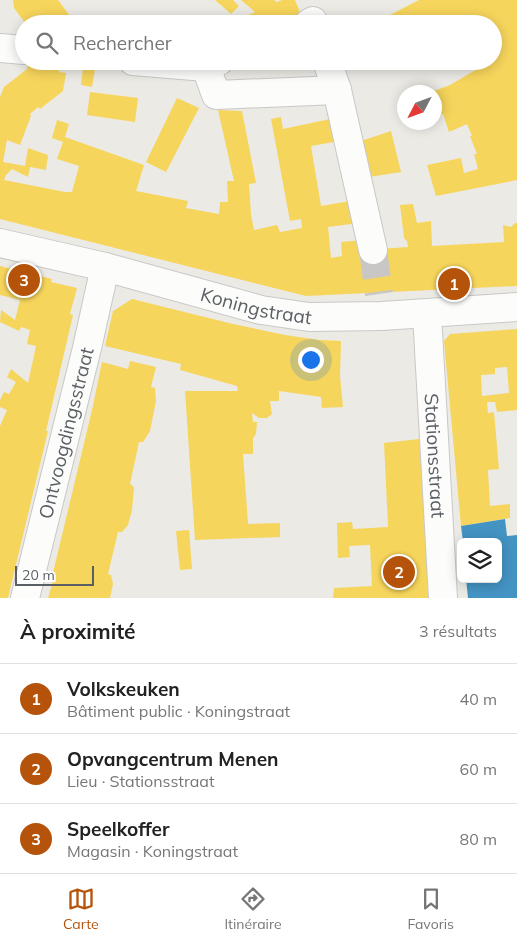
<!DOCTYPE html>
<html lang="fr">
<head>
<meta charset="utf-8">
<style>
  :root { --surface:#fff; --page:#f2f2f2; --text:#222; --muted:#767676; --line:#e0e0e0; --accent:#b45309 }
  body { margin:0; font-family:Mulish,sans-serif; background:var(--page); color:var(--text) }
  .controls { position:absolute; right:15px; bottom:15px; display:grid; overflow:hidden; border-radius:8px; box-shadow:0 2px 12px #0003 }
  .controls button { width:45px; height:45px; display:grid; place-items:center; padding:0; border:0; border-bottom:1px solid var(--line); background:var(--surface); color:var(--text); font:25px sans-serif }
  .compass { position:absolute; left:397px; top:85px; width:45px; height:45px; border-radius:50%; background:var(--surface); box-shadow:0 2px 12px #0003; rotate:229deg }
  .scale { position:absolute; left:15px; bottom:12px; width:79px; box-sizing:border-box; padding-left:5px; border:2px solid #5a5f64; border-top:0; font-size:14px; line-height:18px; white-space:nowrap; color:#5a5f64; -webkit-text-stroke:4px #fff; paint-order:stroke }
  .you { position:absolute; left:310px; top:359px; width:18px; height:18px; margin:-12px; border:4px solid #fff; border-radius:50%; background:#1a73e8; box-shadow:0 0 0 8px #1a73e833 }
  .badge { display:grid; place-items:center; width:32px; height:32px; border-radius:50%; background:var(--accent); color:#fff; font-size:16px; font-weight:700 }
  .pin { position:absolute; translate:-50% -50%; border:2px solid #fff; box-shadow:0 1px 5px #0006 }
  .list { margin:0; padding:0; list-style:none }
  h2 { display:flex; justify-content:space-between; align-items:center; height:65px; margin:0; padding:0 20px; font-size:21px }
  h2 small { font-size:16px; font-weight:400; color:var(--muted) }
  .list li { display:grid; grid-template-columns:32px 1fr auto; gap:15px; align-items:center; box-sizing:border-box; height:70px; padding:0 20px; border-top:1px solid var(--line) }
  .list b { display:block; font-size:19px; white-space:nowrap }
  .list p { margin:0; font-size:16px; white-space:nowrap; color:var(--muted) }
  .list em { font-size:16px; font-style:normal; color:var(--muted) }
  .icon { flex:none; width:28px; height:28px; fill:none; stroke:currentColor; stroke-width:2; stroke-linecap:round; stroke-linejoin:round }
  .map { position:relative; flex:none; width:517px; height:598px; overflow:hidden }
  .search { position:absolute; background:var(--surface); box-shadow:0 2px 12px #0003; left:15px; right:15px; top:15px; height:55px; display:flex; align-items:center; gap:12px; box-sizing:border-box; padding:0 18px; border-radius:28px; color:var(--muted); font-size:19px }
  .sheet { height:275px; background:var(--surface) }
  nav { display:flex; justify-content:space-around; align-items:center; box-sizing:border-box; height:70px; border-top:1px solid var(--line); background:var(--surface); font-size:14px; color:var(--muted) }
  nav a { display:grid; justify-items:center; gap:2px }
  nav .on { color:var(--accent) }
  .map>svg:first-child { display:block }
</style>
</head>
<body>
<div class="map">
<svg width="517" height="598" viewBox="0 0 517 598">
  <rect width="100%" height="100%" fill="#eceae5"/>
  <g fill="#f6d55c" fill-rule="evenodd">
    <polygon points="13,0 58,0 73,20 72,24 26,24 14,8"/>
    <polygon points="215,0 233,0 239,6 231,14"/>
    <polygon points="241,0 274,0 277,2 282,0 295,0 302,17 286,24 228,24 255,12"/>
    <polygon points="419,0 517,0 517,180 436,196 427,165 461,158 464,173 478,169 474,154 477,154 470,136 472,136 467,124 449,132 443,114 434,116 434,92 414,92 429,87 431,92 450,85 484,65 482,61 493,61 493,24 390,24 386,17"/>
    <polygon points="106,15 120,17 126,24 99,24 99,20"/>
    <polygon points="28,61 60,61 59,72 66,73 63,91 40,109 38,107 30,114 31,116 20,145 7,140 3,162 25,166 28,148 48,155 46,170 30,167 28,177 12,169 6,175 4,180 65,192 72,192 79,166 57,159 63,142 52,138 57,120 69,124 65,137 144,165 136,191 188,201 186,208 219,214 220,202 228,202 227,181 234,181 218,110 242,111 256,183 249,184 251,215 254,230 277,225 280,232 302,228 301,219 290,221 271,119 281,117 283,129 330,119 334,142 311,146 321,206 356,200 359,223 328,227 331,258 342,256 341,242 363,240 365,250 408,247 407,241 404,238 400,205 413,204 417,223 431,221 432,246 504,242 503,225 511,227 515,223 517,223 517,286 306,296 0,219 0,97 4,87 27,69"/>
    <polygon points="83,67 95,69 92,87 81,85"/>
    <polygon points="90,92 138,98 135,122 87,115"/>
    <polygon points="177,98 199,108 166,172 146,162"/>
    <polygon points="391,131 401,172 369,177 365,160 367,160 361,141"/>
    <polygon points="0,266 52,279 51,282 77,288 70,314 73,315 46,431 48,431 8,598 0,598 0,426 7,410 0,407 0,400 4,392 9,394 16,382 7,377 11,369 28,383 36,346 27,344 30,330 21,327 19,331 0,322 1,310 15,320 20,300 0,295"/>
    <polygon points="132,299 233,324 285,335 320,340 341,341 340,376 343,407 322,408 321,397 279,391 279,401 270,401 272,414 267,418 259,418 252,413 253,422 257,422 256,434 253,438 253,454 243,454 248,524 280,523 280,537 195,540 185,391 238,391 237,386 180,370 181,364 105,346 113,311"/>
    <path d="M517,329V410L497,412L495,402H487L488,413L494,412L499,469L488,470L490,506L510,504V518L461,526L444,341L450,334ZM507,367L509,393L482,396L481,375L495,374V368Z"/>
    <polygon points="130,361 156,367 151,387 155,388 156,401 150,431 143,442 139,442 130,484 132,485 134,488 132,510 128,525 122,532 118,532 108,574 111,575 113,584 110,598 48,598 53,581 51,581 92,410 102,362 128,369"/>
    <polygon points="419,439 426,527 428,598 333,598 334,588 372,586 370,545 349,546 350,557 338,558 337,523 352,522 353,529 388,527 384,443"/>
    <polygon points="189,530 192,569 180,570 176,531"/>
  </g>
  <polygon fill="#4393c3" points="505,519 507,536 517,535 517,598 468,598 466,579 498,579 498,542 463,542 461,526"/>
  <g fill="none" stroke-linecap="round" stroke-linejoin="round">
    <polyline stroke="#c8c7c5" stroke-width="28" stroke-dasharray="28 14" stroke-linecap="butt" points="373,250 379,294"/>
    <defs>
      <g id="minor">
        <polyline points="308,24 313,21 314,24"/>
        <polyline points="0,48 24,50"/>
        <polyline points="133,61 206,67 219,61"/>
        <polyline points="327,61 337,90 373,250"/>
        <polyline points="206,67 216,95 337,90"/>
        <path id="s1" d="M0,243L105,267L261,310L309,317L382,316L517,307"/>
        <path id="s2" d="M427,314L443,598"/>
        <path id="s3" d="M25,598L87,348L105,267"/>
      </g>
    </defs>
    <use href="#minor" stroke="#c8c8c8" stroke-width="30"/>
    <use href="#minor" stroke="#fcfcfb" stroke-width="28"/>
  </g>
  <g text-anchor="middle" dominant-baseline="central" stroke-width="5" stroke-linejoin="round" paint-order="stroke">
    <g font-size="19" fill="#5a5f64" stroke="#fff">
      <text stroke="none"><textPath href="#s1" startOffset="264">Koningstraat</textPath></text>
      <text stroke="none"><textPath href="#s3" startOffset="170">Ontvoogdingsstraat</textPath></text>
      <text stroke="none"><textPath href="#s2" startOffset="142">Stationsstraat</textPath></text>
    </g>
  </g>
</svg>
<div class="controls">
<button><svg class="icon" aria-label="layers" viewBox="0 0 24 24"><path d="M12 4l9 5-9 5-9-5zM3 14l9 5 9-5"/></svg></button>
</div>
<svg class="compass" viewBox="-18 -18 36 36"><path d="M0-13l5 13h-10z" fill="#e53935"/><path d="M0 13l5-13h-10z" fill="#767676"/></svg>
<div class="scale">20 m</div>
<div class="you"></div>
<div class="pin badge" style="left:454px;top:284px">1</div>
<div class="pin badge" style="left:399px;top:572px">2</div>
<div class="pin badge" style="left:24px;top:280px">3</div>
<div class="search"><svg class="icon" aria-label="search" viewBox="0 0 24 24"><circle cx="10" cy="10" r="6"/><path d="M15 15l6 6"/></svg>Rechercher</div>
</div>
<section class="sheet">
<h2>À proximité<small>3 résultats</small></h2>
<ul class="list">
<li><span class="badge">1</span><div><b>Volkskeuken</b><p>Bâtiment public · Koningstraat</p></div><em>40 m</em></li>
<li><span class="badge">2</span><div><b>Opvangcentrum Menen</b><p>Lieu · Stationsstraat</p></div><em>60 m</em></li>
<li><span class="badge">3</span><div><b>Speelkoffer</b><p>Magasin · Koningstraat</p></div><em>80 m</em></li>
</ul>
</section>
<nav>
<a class="on"><svg class="icon" aria-label="map" viewBox="0 0 24 24"><path d="M3 6l6-2 6 2 6-2v14l-6 2-6-2-6 2zM9 4v14M15 6v14"/></svg>Carte</a>
<a><svg class="icon" aria-label="directions" viewBox="0 0 24 24"><path d="M12 3l9 9-9 9-9-9zM9 14v-3h6M13 9l2 2-2 2"/></svg>Itinéraire</a>
<a><svg class="icon" aria-label="saved" viewBox="0 0 24 24"><path d="M7 4h10v16l-5-4-5 4z"/></svg>Favoris</a>
</nav>
</body>
</html>
